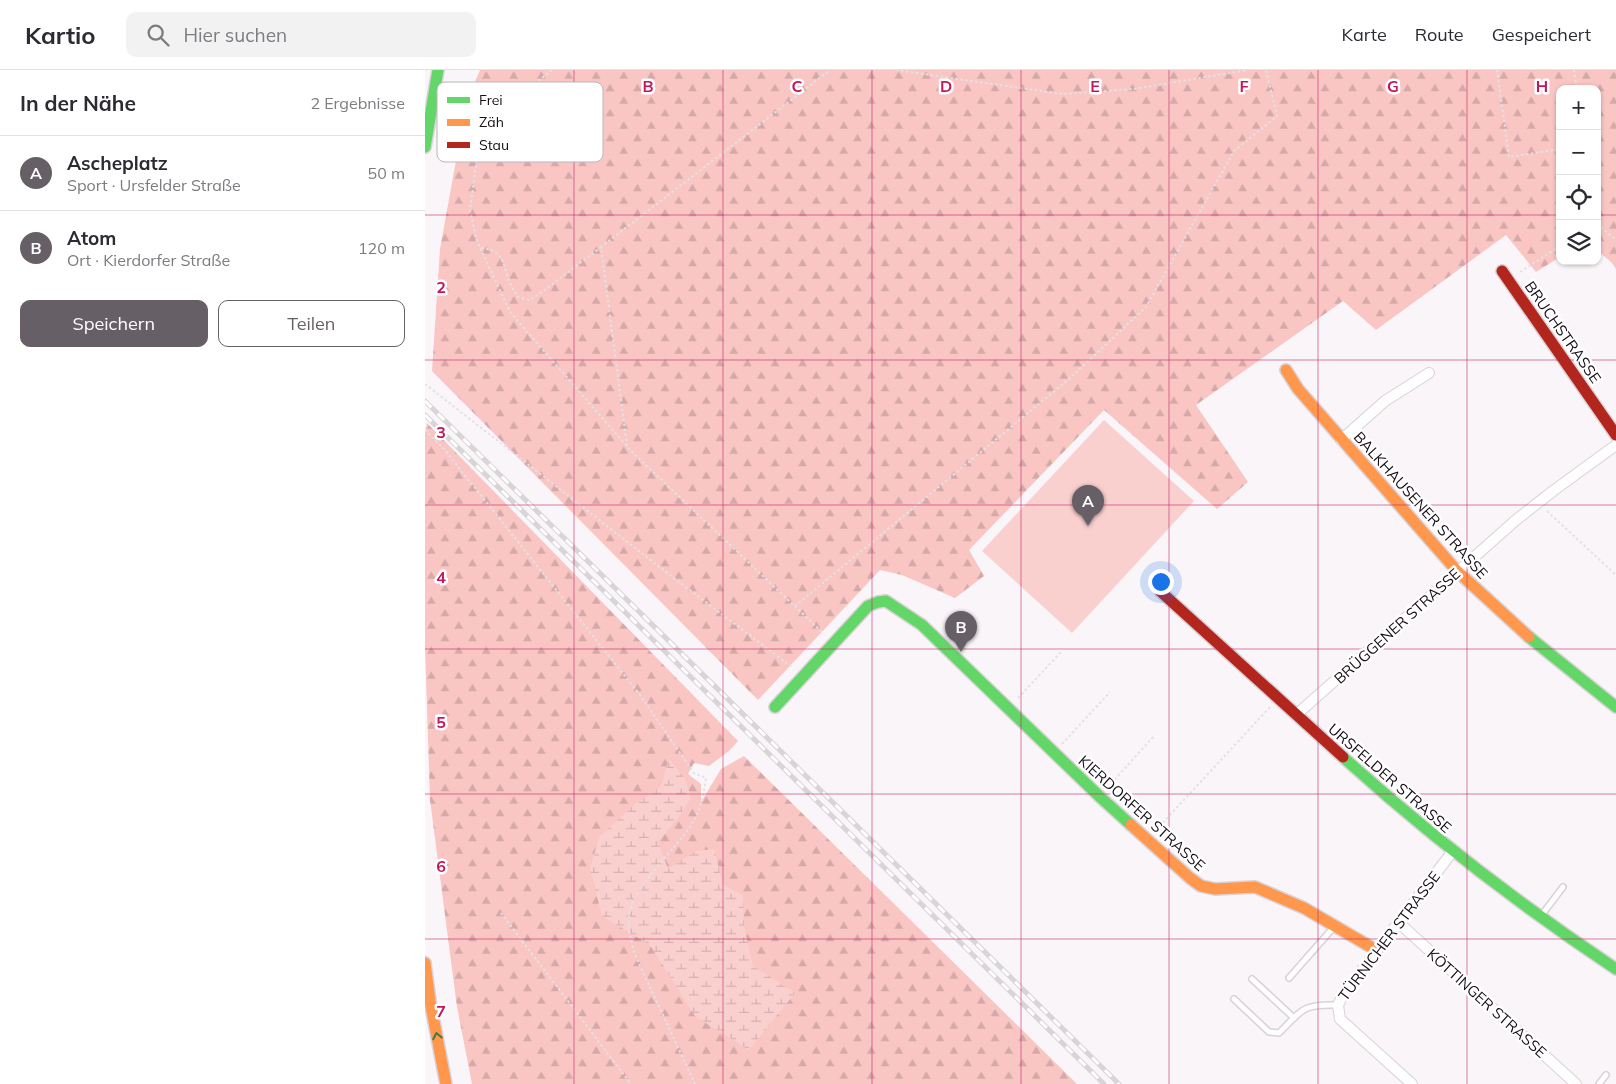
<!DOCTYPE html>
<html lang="de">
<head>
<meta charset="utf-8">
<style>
  :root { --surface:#fff; --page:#f2f2f3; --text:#2b2b33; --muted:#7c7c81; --line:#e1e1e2; --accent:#665f65 }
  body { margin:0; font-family:Mulish,sans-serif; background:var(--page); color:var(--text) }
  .controls { position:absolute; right:15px; top:15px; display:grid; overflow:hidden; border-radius:10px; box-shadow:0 1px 4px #0004 }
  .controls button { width:45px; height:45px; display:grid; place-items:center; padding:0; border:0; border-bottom:1px solid var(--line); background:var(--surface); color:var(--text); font:25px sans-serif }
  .you { position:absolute; left:735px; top:511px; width:18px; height:18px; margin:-12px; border:4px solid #fff; border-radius:50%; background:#1a73e8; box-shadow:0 0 0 8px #1a73e833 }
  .badge { display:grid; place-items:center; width:32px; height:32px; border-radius:50%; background:var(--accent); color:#fff; font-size:16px; font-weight:700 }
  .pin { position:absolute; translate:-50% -41px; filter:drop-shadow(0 1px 2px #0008) }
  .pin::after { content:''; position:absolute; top:26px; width:18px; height:15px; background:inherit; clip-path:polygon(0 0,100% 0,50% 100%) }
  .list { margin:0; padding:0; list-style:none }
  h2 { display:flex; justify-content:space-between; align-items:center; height:65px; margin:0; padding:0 20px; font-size:21px }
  h2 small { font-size:16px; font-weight:400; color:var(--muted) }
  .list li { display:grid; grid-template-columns:32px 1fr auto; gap:15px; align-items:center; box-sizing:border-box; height:75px; padding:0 20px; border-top:1px solid var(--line) }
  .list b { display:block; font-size:19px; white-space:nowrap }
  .list p { margin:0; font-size:16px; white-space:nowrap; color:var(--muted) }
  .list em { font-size:16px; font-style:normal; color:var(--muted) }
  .actions { display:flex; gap:10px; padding:15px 20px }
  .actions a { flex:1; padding:11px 0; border:1px solid var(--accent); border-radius:10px; text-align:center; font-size:18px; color:var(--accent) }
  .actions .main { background:var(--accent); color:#fff }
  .icon { flex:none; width:28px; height:28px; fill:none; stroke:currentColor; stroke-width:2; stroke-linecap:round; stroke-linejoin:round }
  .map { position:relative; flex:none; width:1191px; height:1014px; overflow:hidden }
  header { display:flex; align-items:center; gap:30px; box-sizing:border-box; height:70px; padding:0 25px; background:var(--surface); border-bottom:1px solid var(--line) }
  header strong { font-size:24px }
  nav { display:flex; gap:28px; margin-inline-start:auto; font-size:18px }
  .search { width:350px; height:45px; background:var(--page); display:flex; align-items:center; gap:12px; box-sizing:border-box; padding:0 18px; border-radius:10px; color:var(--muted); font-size:19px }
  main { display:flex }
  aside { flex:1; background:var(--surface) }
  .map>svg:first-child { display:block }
</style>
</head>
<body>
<header>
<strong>Kartio</strong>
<div class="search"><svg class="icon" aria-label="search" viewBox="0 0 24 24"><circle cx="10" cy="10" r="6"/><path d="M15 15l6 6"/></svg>Hier suchen</div>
<nav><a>Karte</a><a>Route</a><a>Gespeichert</a></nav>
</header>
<main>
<aside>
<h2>In der Nähe<small>2 Ergebnisse</small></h2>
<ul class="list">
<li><span class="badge">A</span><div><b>Ascheplatz</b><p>Sport · Ursfelder Straße</p></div><em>50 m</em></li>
<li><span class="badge">B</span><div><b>Atom</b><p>Ort · Kierdorfer Straße</p></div><em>120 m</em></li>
</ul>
<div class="actions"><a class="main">Speichern</a><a>Teilen</a></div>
</aside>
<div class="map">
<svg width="1191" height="1014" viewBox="0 0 1191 1014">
  <defs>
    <pattern id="forest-firs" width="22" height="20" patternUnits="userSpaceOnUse" patternTransform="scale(1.25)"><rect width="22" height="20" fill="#f9c6c4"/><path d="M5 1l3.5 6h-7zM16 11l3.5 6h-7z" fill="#d5a9a8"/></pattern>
    <pattern id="wetland-marsh" width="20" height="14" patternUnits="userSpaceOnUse" patternTransform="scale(1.25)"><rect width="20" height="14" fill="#fad0cf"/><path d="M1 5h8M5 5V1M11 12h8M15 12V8" fill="none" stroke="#d6b1b1"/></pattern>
  </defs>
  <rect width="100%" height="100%" fill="#faf5f9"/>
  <g fill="url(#forest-firs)">
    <polygon points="55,0 1191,0 1191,199 1187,193 1172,180 1172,19 1135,19 1135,187 1111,202 1081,165 951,260 918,231 771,335 823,412 792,439 679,340 544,480 559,506 530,528 477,505 455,500 333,630 7,301 15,179 30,96 49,14"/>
    <polygon points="2,353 313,671 304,681 284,696 269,693 263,704 276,714 276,732 296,699 319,686 652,1014 47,1014 32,937 5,730 0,577 0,362"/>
  </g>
  <polygon fill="url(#wetland-marsh)" points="244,689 260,709 266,728 253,748 233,772 243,799 271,781 289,779 298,815 318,825 319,857 328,896 370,923 324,980 270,946 225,875 177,846 165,799 174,767 208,736 236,716"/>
  <polygon fill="#fad0cf" points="679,350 769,431 647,563 557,481"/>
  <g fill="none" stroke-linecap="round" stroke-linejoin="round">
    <defs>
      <g id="lane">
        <polyline points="1116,846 1138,817"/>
        <polyline points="864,908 908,858"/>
        <polyline points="827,909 869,948"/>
        <path d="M809,929L844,962L854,963C878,939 877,934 913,935"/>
        <polyline points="1174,1014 1181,1005"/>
      </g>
      <g id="street">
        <polyline points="916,370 960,331 1004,303"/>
        <polyline points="871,645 1091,450 1128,421 1191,375"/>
        <polyline points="973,852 1151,1014"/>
        <polyline points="987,1014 915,949 913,935 918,925 1028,781"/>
      </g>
      <g id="fast">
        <polyline points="0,77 13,0"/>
        <polyline points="1104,567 1191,637"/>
        <polyline points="350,637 443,536 453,532 461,531 497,555 674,726 706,755"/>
        <path d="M918,687C1004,765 1095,835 1191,899"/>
      </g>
      <g id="slow">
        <polyline points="861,300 873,319 1032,501 1104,567"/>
        <polyline points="706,755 765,808 776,816 790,819 830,817 879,838 951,880"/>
        <polyline points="0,893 5,931 21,1014"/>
      </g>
      <g id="jam">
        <polyline points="1077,201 1191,365"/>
        <polyline points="735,521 918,687"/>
      </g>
    </defs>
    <use href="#lane" stroke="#d9d2d7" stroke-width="8"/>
    <use href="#street" stroke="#d9d2d7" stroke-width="12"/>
    <use href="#fast" stroke="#d9d2d7" stroke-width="14"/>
    <use href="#slow" stroke="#d9d2d7" stroke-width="14"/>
    <use href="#jam" stroke="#d9d2d7" stroke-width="14"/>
    <g stroke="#e4e1e3" stroke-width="2" stroke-dasharray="2.5 2.5" stroke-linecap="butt">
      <polyline points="127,0 56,56 45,141 52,171 85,242 206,381 399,564"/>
      <polyline points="471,0 637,24 709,19 823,0"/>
      <polyline points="1072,0 1084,87 1135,79"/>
      <polyline points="1149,0 1152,19"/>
      <polyline points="1172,154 1191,170"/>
      <path d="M56,178C81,180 77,195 85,213C87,218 90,222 93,227L104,230L113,225L176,177"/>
      <polyline points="1095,202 1135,176"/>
      <polyline points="0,314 246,506 367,597"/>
      <path d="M0,360L19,379L215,625L269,703L281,708C279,723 276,739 268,752C252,779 208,815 204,846C202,859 207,874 211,887L270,1014"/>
      <polyline points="202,376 176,177 405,0"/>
      <polyline points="1122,441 1191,505"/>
      <polyline points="370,536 644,309 721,237 809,81 852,46 841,0"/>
      <polyline points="593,628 636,582"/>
      <polyline points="637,674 685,622"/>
      <polyline points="683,717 729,666"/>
      <polyline points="731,760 845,637"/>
      <polyline points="76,843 206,1014"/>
    </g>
    <use href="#lane" stroke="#fefefe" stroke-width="5"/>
    <use href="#street" stroke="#fefefe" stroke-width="10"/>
    <use href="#fast" stroke="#63d668" stroke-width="11"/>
    <use href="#slow" stroke="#ff974d" stroke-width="11"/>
    <use href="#jam" stroke="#b3261e" stroke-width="11"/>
    <defs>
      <g id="rail">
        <polyline points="0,331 694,1014"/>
        <polyline points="0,345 679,1014"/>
      </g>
    </defs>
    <use href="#rail" stroke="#d7d5d6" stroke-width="5"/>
    <use href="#rail" stroke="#fff" stroke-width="3" stroke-dasharray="9" stroke-linecap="butt"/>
  </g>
  <defs><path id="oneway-chevron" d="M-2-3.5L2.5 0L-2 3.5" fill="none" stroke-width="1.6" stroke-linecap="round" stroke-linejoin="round" transform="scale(1.25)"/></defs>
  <use stroke="#417c43" href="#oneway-chevron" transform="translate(12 966) rotate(-101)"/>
  <path fill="none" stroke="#c2185b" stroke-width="1" stroke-opacity="0.55" d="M149,0V1014M298,0V1014M447,0V1014M596,0V1014M744,0V1014M893,0V1014M1042,0V1014M0,145H1135M1172,145H1191M0,290H1191M0,435H1191M0,579H1191M0,724H1191M0,869H1191"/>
  <g text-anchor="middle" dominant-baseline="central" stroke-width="5" stroke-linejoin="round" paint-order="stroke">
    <g font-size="15" fill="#170e15" stroke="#fff">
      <text transform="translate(1138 262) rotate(55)">BRUCHSTRASSE</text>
      <text transform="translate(996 435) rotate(48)">BALKHAUSENER STRASSE</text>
      <text transform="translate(972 556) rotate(-42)">BRÜGGENER STRASSE</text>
      <text transform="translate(965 708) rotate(41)">URSFELDER STRASSE</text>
      <text transform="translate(717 743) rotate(42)">KIERDORFER STRASSE</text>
      <text transform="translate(964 866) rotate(-53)">TÜRNICHER STRASSE</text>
      <text transform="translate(1062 933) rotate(42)">KÖTTINGER STRASSE</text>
    </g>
  </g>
  <rect x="12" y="12" width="166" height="80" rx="8" fill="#fff" stroke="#b9b7b9" stroke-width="1"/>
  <rect x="22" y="27" width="23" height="6" fill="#63d668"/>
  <rect x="22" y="49" width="23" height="7" fill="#ff974d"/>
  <rect x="22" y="72" width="23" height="6" fill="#b3261e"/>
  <g font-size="14" fill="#170e15">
    <text x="54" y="35">Frei</text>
    <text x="54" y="57">Zäh</text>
    <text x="54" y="80">Stau</text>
  </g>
  <g font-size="16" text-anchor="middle" font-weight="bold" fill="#c2185b" stroke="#fff" stroke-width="5" stroke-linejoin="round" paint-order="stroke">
    <text x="223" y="22">B</text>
    <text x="372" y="22">C</text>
    <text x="521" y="22">D</text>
    <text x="670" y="22">E</text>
    <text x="819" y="22">F</text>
    <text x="968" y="22">G</text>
    <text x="1117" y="22">H</text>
    <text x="16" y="223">2</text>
    <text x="16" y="368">3</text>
    <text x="16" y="513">4</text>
    <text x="16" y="658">5</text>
    <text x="16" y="802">6</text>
    <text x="16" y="947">7</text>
  </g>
</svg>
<div class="controls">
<button>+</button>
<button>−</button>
<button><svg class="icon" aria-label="locate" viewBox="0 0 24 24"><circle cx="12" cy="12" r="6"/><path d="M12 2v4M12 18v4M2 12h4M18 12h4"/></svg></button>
<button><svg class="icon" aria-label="layers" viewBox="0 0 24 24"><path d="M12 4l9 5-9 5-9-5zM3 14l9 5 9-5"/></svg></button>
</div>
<div class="you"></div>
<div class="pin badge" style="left:663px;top:456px">A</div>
<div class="pin badge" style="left:536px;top:582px">B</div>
</div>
</main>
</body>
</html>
